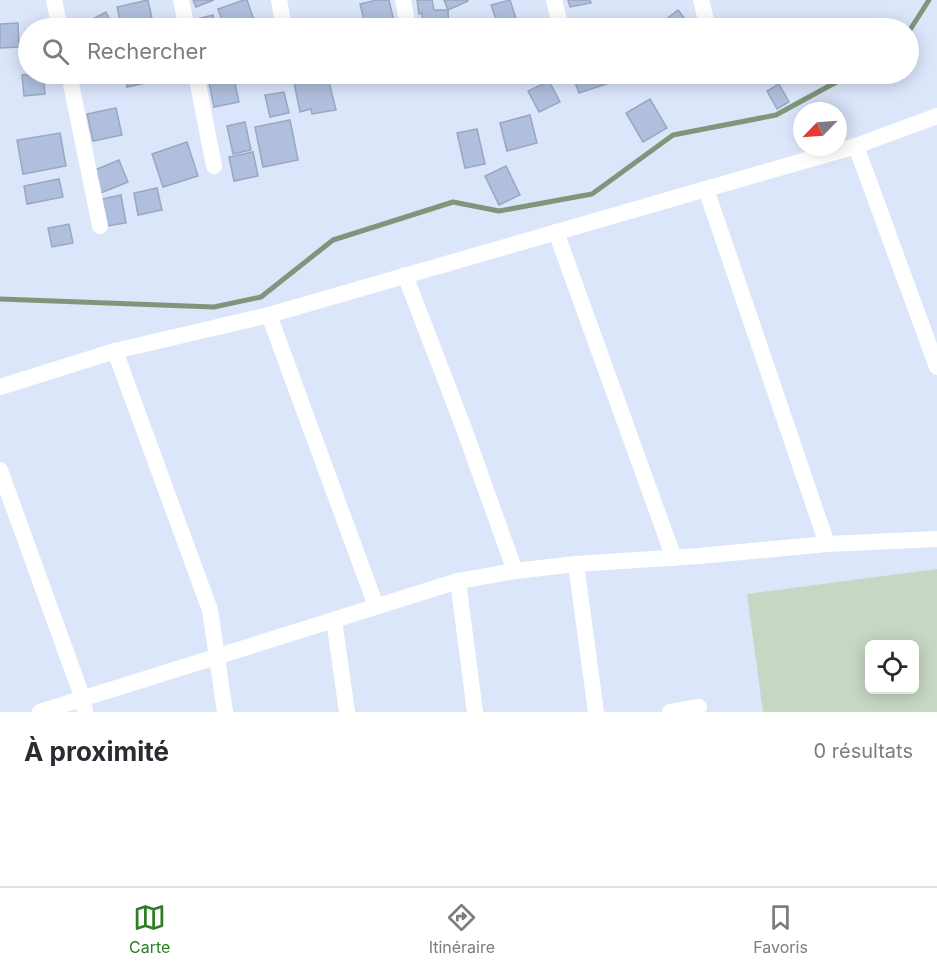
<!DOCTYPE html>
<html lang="fr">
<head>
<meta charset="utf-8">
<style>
  :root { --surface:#fff; --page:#f2f2f3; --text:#2b2b33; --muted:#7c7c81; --line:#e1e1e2; --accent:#2f7d25 }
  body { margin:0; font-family:Inter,sans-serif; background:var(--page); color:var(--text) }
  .controls { position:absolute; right:18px; bottom:18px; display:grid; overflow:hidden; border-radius:9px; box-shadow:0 3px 15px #0003 }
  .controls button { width:54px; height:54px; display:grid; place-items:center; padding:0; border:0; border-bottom:2px solid var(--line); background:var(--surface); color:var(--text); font:30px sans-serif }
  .compass { position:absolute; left:793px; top:102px; width:54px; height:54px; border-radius:50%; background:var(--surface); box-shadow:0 3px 15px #0003; rotate:245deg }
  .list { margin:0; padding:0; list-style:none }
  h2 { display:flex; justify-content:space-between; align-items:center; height:78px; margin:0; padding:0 24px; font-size:26px }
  h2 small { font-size:20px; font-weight:400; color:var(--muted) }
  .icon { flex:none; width:33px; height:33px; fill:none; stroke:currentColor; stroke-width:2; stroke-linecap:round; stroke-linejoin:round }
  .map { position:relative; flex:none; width:937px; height:712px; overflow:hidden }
  .search { position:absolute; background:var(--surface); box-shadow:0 3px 15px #0003; left:18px; right:18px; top:18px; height:66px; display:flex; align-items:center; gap:15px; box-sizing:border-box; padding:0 21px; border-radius:33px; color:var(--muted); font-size:22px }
  .sheet { height:174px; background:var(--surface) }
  nav { display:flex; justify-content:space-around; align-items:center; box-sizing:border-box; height:84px; border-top:2px solid var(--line); background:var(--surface); font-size:16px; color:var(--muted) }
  nav a { display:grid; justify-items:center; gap:3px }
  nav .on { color:var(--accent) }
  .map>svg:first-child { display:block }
</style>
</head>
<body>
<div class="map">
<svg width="937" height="712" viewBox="0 0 937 712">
  <rect width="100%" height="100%" fill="#dbe6fb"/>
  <path fill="#c6d7c3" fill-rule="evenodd" d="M937,569V712H763L747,594ZM870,644H914V690H870Z"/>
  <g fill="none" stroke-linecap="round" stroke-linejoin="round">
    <g stroke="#7f967b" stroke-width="5">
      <polyline points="908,33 929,0"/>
      <polyline points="0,299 214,307 261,297 333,240 453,202 499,211 592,194 673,135 776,115 851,74"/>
    </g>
  </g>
  <g fill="#afbfdd" stroke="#9aa7c0" stroke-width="1.5">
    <polygon points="148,0 154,28 122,28 117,7"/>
    <polygon points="193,0 214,0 196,7"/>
    <polygon points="244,0 247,0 255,23 271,20 273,28 225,28 218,9"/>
    <polygon points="377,0 389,0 395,26 384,28 366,28 360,4"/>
    <polygon points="417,0 432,0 434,10 448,10 449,28 423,28 422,13 419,14"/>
    <polygon points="444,0 467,0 468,1 448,10"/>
    <polygon points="510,0 519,28 499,28 491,5"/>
    <polygon points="568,0 590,0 591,3 570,7"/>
    <polygon points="678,10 692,28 657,28 656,27"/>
    <polygon points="106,12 111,22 98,28 83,28 81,25"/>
    <polygon points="213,15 216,28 195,28 193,20"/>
    <polygon points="744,19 749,28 724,28"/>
    <polygon points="18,23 19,47 0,48 0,24"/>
    <polygon points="43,74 45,94 24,96 22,75"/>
    <polygon points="124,74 154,74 155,81 127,87"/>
    <polygon points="207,74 233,74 239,102 214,107"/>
    <polygon points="317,74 327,74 336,110 312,114 311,109 300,112 293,78"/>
    <polygon points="374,74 402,74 402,76 375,79"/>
    <polygon points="572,74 606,74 609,83 579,93"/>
    <polygon points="610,74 631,74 632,75 614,82"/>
    <polygon points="549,81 560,102 539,112 528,91"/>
    <polygon points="779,84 789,102 777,109 767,91"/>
    <polygon points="284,92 289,113 270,117 265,95"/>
    <polygon points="650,99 667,128 643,142 626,113"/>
    <polygon points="116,108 122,135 93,141 87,114"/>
    <polygon points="530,115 537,143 507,151 500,123"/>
    <polygon points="290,120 298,160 263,167 255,127"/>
    <polygon points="245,122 251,150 233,154 227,126"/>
    <polygon points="477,129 485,164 465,168 457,133"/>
    <polygon points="60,133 66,166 23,174 17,140"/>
    <polygon points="187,142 198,176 163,187 152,154"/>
    <polygon points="253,152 258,176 234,181 229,157"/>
    <polygon points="119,160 128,182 98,194 90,172"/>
    <polygon points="506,166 520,195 499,205 485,176"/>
    <polygon points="59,179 63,197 27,204 24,186"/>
    <polygon points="157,188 162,210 138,215 134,193"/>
    <polygon points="121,195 126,223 107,226 102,199"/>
    <polygon points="69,224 73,243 52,247 48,228"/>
  </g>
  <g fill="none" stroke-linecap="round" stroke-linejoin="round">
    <g stroke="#fff" stroke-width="16">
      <polyline points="54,0 60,28"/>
      <polyline points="181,0 187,28"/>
      <polyline points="279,0 284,28"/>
      <polyline points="403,0 408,28"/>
      <polyline points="554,0 561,28"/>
      <polyline points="701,0 708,28"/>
      <polyline points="69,74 100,226"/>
      <polyline points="196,74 214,166"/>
      <polyline points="856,146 937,367"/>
      <polyline points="706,189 827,544"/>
      <polyline points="556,232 674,558"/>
      <polyline points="405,275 463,426 515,571"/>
      <polyline points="269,315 376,606"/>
      <polyline points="115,351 210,610 225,712"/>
      <polyline points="0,387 115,351 269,315 706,189 856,146 937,116"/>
      <polyline points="0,470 83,699 85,712"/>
      <polyline points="576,564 596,712"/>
      <polyline points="458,581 475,712"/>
      <polyline points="334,620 347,712"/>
      <polyline points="40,712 458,581 515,571 576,564 699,556 827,544 937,539"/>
      <polyline points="670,712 699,707"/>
    </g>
  </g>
</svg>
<div class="controls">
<button><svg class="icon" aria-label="locate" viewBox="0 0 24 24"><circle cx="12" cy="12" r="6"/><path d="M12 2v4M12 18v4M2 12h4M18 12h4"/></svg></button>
</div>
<svg class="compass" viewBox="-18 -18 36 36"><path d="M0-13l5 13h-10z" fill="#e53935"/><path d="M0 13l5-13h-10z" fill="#7c7c81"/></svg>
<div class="search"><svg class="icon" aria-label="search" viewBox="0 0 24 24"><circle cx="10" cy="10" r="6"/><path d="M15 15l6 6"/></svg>Rechercher</div>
</div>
<section class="sheet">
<h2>À proximité<small>0 résultats</small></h2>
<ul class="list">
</ul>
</section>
<nav>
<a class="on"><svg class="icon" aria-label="map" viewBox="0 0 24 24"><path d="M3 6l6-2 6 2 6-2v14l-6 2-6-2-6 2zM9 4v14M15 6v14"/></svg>Carte</a>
<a><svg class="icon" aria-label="directions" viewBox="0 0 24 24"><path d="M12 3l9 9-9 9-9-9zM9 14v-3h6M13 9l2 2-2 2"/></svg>Itinéraire</a>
<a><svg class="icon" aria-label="saved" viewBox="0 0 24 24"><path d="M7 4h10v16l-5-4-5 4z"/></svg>Favoris</a>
</nav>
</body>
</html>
